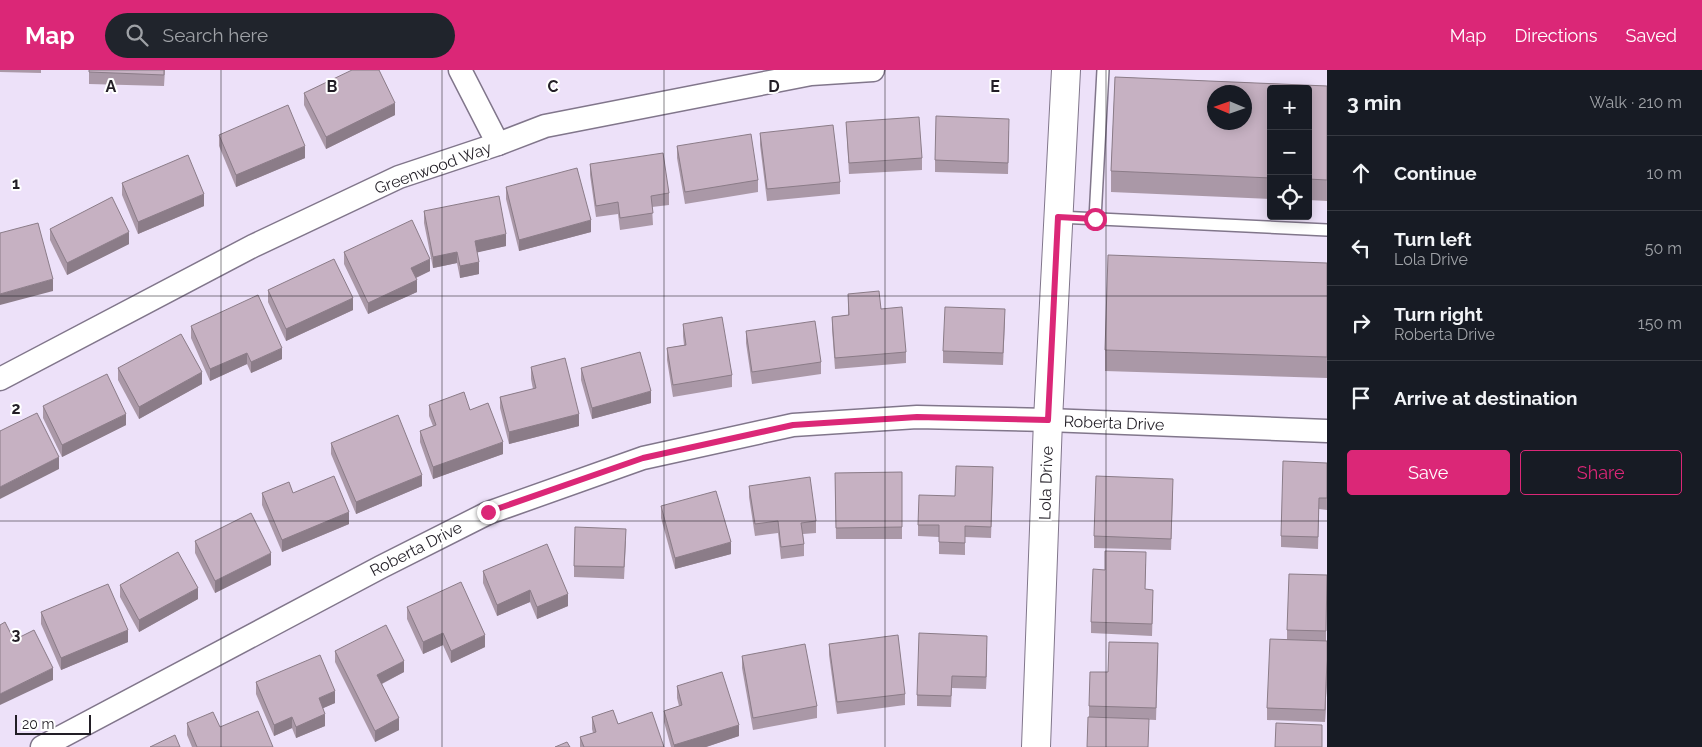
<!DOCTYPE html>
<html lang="en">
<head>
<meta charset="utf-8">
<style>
  :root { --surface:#171b24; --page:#20242c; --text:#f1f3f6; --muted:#9ea1a6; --line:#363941; --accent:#db2777 }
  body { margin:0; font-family:Raleway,sans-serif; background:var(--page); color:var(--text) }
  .controls { position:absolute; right:15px; top:15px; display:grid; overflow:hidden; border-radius:5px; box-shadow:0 2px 12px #0003 }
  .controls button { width:45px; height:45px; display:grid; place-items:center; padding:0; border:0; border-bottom:1px solid var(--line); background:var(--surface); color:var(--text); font:25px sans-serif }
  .compass { position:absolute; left:1207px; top:15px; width:45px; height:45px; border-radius:50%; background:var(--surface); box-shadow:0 2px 12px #0003; rotate:272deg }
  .scale { position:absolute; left:15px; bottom:12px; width:76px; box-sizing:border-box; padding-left:5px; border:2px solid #221e26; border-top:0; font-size:14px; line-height:18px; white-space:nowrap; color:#221e26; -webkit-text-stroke:4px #fff; paint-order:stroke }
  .stop { position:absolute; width:15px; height:15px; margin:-11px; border:4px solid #db2777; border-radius:50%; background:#fff }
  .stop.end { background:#db2777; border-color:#fff; box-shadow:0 1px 5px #0008 }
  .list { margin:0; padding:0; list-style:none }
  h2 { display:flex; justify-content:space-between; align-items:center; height:65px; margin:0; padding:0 20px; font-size:21px }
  h2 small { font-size:16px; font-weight:400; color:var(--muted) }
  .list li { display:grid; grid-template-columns:32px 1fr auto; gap:15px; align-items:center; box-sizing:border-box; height:75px; padding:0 20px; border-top:1px solid var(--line) }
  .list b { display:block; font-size:19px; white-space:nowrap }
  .list p { margin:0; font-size:16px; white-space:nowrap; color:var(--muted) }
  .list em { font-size:16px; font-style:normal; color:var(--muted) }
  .actions { display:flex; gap:10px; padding:15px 20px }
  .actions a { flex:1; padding:11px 0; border:1px solid var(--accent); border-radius:5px; text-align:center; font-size:18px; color:var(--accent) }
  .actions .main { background:var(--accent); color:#fff }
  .icon { flex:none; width:28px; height:28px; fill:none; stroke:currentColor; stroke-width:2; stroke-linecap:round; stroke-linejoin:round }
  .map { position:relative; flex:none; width:1327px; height:677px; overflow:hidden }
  header { display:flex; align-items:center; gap:30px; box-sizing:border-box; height:70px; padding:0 25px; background:var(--accent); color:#fff }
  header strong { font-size:24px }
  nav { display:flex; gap:28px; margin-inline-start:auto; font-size:18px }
  .search { width:350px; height:45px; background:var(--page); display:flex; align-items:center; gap:12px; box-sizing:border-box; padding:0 18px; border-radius:28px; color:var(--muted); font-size:19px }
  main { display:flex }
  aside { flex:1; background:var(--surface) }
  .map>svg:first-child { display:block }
</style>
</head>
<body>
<header>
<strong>Map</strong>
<div class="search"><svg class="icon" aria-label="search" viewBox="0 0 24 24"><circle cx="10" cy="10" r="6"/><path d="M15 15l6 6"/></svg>Search here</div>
<nav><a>Map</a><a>Directions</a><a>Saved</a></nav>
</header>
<main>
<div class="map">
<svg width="1327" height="677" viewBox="0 0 1327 677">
  <rect width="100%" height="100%" fill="#ede1f9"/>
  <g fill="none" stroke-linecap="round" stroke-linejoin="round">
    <defs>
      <g id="service">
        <polyline points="1058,147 1327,160"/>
        <polyline points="1095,149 1103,0"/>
      </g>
      <g id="minor">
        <polyline points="460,0 498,74"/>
        <polyline points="0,309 253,176 399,107 498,74 545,56 811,4 873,0"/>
        <polyline points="42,677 381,497 488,443 643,388 793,355 917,347 1048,350 1327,361"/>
      </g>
      <polyline id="tertiary" points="1036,677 1048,350 1066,0"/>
    </defs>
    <use href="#service" stroke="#81768b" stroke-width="14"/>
    <use href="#minor" stroke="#81768b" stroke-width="25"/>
    <use href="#tertiary" stroke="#81768b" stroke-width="30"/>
    <use href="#service" stroke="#fff" stroke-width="11"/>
    <use href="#minor" stroke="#fff" stroke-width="22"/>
    <use href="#tertiary" stroke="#fff" stroke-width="28"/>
  </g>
  <g fill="#aa98a7" fill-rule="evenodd">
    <polygon points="0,0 41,0 41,3 0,2"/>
    <polygon points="89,0 165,0 164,16 89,14"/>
    <path d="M1115,7L1327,16V131L1308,130V19H1271V129L1111,122V101ZM1214,22H1244V52H1214Z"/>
    <polygon points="304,23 395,45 326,79 304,35"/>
    <polygon points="846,52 922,88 922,100 849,104"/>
    <polygon points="1009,61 1008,104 935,102 935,90"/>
    <polygon points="760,63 840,112 840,124 767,131 760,75"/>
    <polygon points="219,65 305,88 236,117 219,76"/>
    <polygon points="677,76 758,110 758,122 685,134 677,88"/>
    <polygon points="590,94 669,123 669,135 652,137 653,155 620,160 618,144 596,147 590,105"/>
    <polygon points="122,113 204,136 138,164 122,125"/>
    <polygon points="506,117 591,162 519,181 506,129"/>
    <polygon points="424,141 506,176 477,182 479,204 460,208 457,193 433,198 424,153"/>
    <polygon points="50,159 129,174 67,205 50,170"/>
    <polygon points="344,182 430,201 416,208 417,222 368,244 344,194"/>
    <polygon points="1327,193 1327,308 1105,301 1105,280"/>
    <polygon points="268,220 353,240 286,271 268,232"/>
    <polygon points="848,224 881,239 906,282 906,293 835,299 832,259 832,247 848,245"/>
    <polygon points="1005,251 1003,295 943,293 943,281"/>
    <polygon points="683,254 732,305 732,317 673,327 667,290 667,278 684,275 683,266"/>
    <polygon points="191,256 282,289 251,303 247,294 210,311 191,268"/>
    <polygon points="746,261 821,292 821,304 752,314 746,273"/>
    <polygon points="531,297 579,356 509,374 500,338 500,327 533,319 531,309"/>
    <polygon points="118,298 202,314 139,349 118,310"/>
    <polygon points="581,298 651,333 592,349 581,310"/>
    <polygon points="429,335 470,340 503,384 433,409 420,372 420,361 433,356 429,346"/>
    <polygon points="43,336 126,355 62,387 43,348"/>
    <polygon points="331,373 422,416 356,444 331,384"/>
    <polygon points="1327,393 1327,440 1319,439 1318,479 1281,477 1281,466"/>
    <polygon points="902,402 902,469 836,469 835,403"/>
    <polygon points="993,409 991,468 965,467 965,485 939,484 939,467 918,466 918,455 955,426"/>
    <polygon points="749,416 816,451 816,463 803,464 804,474 804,486 781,489 778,463 755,466 749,427"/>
    <polygon points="1173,421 1171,480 1094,478 1094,466"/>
    <polygon points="262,423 293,423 349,454 282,482 262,435"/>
    <polygon points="661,436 731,484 675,499 661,448"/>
    <polygon points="195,471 271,495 215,523 195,483"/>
    <polygon points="626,471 624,509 574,507 574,496"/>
    <polygon points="1146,494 1145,519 1153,531 1152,566 1091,563 1091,552 1105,500"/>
    <polygon points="483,501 568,536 537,549 530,532 497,546 483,513"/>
    <polygon points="1327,505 1326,571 1327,571 1327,602 1325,652 1267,650 1267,638 1287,570 1287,560"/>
    <polygon points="120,515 198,529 139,562 120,527"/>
    <polygon points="407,537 485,577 451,593 443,575 423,584 407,549"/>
    <polygon points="41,542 128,572 61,600 41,554"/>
    <polygon points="829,574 905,624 905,635 837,644 829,585"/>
    <polygon points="987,577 986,619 952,618 951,637 917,636 917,625"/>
    <polygon points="335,581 404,602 382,614 399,660 375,672 335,592"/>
    <polygon points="1158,585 1156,650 1089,647 1089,636 1108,602"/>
    <polygon points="742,586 817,636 817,648 753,660 742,598"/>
    <polygon points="256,612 335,633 323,638 325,656 296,668 292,658 274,666 256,624"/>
    <polygon points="677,616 739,666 706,677 671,677 664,652 664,641 679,636 677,628"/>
    <polygon points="592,647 618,654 664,677 580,677 580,667 593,663 592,659"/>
    <polygon points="187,653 220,657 273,677 192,677 187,665"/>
  </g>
  <g fill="#8b7c88">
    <polygon points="395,33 395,45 326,79 326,67"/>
    <polygon points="305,76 305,88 236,117 236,105"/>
    <polygon points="204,124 204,136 138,164 138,152"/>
    <polygon points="591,150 591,162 519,181 519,170"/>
    <polygon points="129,162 129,174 67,205 67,193"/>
    <polygon points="506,164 506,176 475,183 475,171"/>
    <polygon points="457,182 457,193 433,198 433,187"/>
    <polygon points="430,189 430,201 411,210 411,198"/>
    <polygon points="479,192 479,204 460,208 460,196"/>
    <polygon points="53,209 53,221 0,235 0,224"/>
    <polygon points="417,210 417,222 368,244 368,233"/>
    <polygon points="353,228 353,240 286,271 286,259"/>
    <polygon points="282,278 282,289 251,303 251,292"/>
    <polygon points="247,283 247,294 210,311 210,299"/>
    <polygon points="202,302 202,314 139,349 139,337"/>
    <polygon points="651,321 651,333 592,349 592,338"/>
    <polygon points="126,344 126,355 62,387 62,375"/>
    <polygon points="579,344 579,356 509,374 509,362"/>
    <polygon points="503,372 503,384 433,409 433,397"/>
    <polygon points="59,387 59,399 0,429 0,417"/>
    <polygon points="422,405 422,416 356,444 356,432"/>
    <polygon points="349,442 349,454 282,482 282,470"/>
    <polygon points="731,472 731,484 675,499 675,488"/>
    <polygon points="271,483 271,495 215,523 215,511"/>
    <polygon points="198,518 198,529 139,562 139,550"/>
    <polygon points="530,520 530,532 497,546 497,535"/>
    <polygon points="568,524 568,536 537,549 537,537"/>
    <polygon points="128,560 128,572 61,600 61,588"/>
    <polygon points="443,563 443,575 423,584 423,572"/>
    <polygon points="485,565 485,577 451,593 451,581"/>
    <polygon points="987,566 987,577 986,619 986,607"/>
    <polygon points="1327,590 1327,602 1325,652 1325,640"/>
    <polygon points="404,591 404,602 377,616 377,605"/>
    <polygon points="53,598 53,610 0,635 0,624"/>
    <polygon points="335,621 335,633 319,640 319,628"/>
    <polygon points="325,644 325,656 296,668 296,657"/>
    <polygon points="292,647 292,658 274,666 274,655"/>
    <polygon points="399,648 399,660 375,672 375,661"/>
    <polygon points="739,655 739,666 706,677 674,677 674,675"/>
  </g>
  <g fill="#c6b1c2" stroke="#8b7c88" fill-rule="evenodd">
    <polygon points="89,0 164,0 164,5 89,2"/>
    <polygon points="352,0 379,0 395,33 326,67 304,23"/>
    <path d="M1115,7L1327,16V110L1308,109V19H1271V108L1111,101ZM1214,22H1244V52H1214Z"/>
    <polygon points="288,35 305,76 236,105 219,65"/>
    <polygon points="936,46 1009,49 1008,93 935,90"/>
    <polygon points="919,47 922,88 849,93 846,52"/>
    <polygon points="833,55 840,112 767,119 760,63"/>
    <polygon points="751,64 758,110 685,122 677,76"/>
    <polygon points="663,83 669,123 651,126 653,143 620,148 618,132 596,136 590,94"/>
    <polygon points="188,85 204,124 138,152 122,113"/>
    <polygon points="577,98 591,150 519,170 506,117"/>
    <polygon points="499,126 506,164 475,171 479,192 460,196 457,182 433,187 424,141"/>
    <polygon points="112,127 129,162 67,193 50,159"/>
    <polygon points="412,150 430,189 411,198 417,210 368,233 344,182"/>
    <polygon points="38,153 53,209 0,224 0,163"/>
    <polygon points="1108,185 1327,193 1327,287 1105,280"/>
    <polygon points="334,189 353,228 286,259 268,220"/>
    <polygon points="879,221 881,239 902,237 906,282 835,288 832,247 849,245 848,224"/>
    <polygon points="258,225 282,278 251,292 247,283 210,299 191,256"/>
    <polygon points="945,237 1005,239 1003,283 943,281"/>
    <polygon points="722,247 732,305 673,315 667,278 686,275 683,254"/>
    <polygon points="815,251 821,292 752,302 746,261"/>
    <polygon points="181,264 202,302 139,337 118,298"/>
    <polygon points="640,282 651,321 592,338 581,298"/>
    <polygon points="565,288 579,344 509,362 500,327 536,318 531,297"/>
    <polygon points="107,304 126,344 62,375 43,336"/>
    <polygon points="464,322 470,340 488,333 503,372 433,397 420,361 436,355 429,335"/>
    <polygon points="37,343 59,387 0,417 0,361"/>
    <polygon points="398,345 422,405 356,432 331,373"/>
    <polygon points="1283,391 1327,393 1327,428 1319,428 1318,467 1281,466"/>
    <polygon points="956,396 993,397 991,457 965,456 965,473 939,472 939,455 918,455 919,425 955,426"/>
    <polygon points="902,402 902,457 836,458 835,403"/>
    <polygon points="334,406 349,442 282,470 262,423 289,412 293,423"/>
    <polygon points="1096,406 1173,409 1171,469 1094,466"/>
    <polygon points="810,407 816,451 801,453 804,474 781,477 778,451 755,454 749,416"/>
    <polygon points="716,421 731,472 675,488 661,436"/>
    <polygon points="251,443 271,483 215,511 195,471"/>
    <polygon points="575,457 626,459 624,497 574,496"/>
    <polygon points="547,474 568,524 537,537 530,520 497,535 483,501"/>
    <polygon points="1105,481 1146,482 1145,519 1153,520 1152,554 1091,552 1093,499 1105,500"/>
    <polygon points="178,482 198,518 139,550 120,515"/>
    <polygon points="1289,504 1327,505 1326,561 1287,560"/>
    <polygon points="461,512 485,565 451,581 443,563 423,572 407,537"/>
    <polygon points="108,514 128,560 61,588 41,542"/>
    <polygon points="5,552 14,570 34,560 53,598 0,624 0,555"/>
    <polygon points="386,555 404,591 377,605 399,648 375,661 335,581"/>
    <polygon points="919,563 987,566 986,607 952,606 951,626 917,625"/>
    <polygon points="898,565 905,624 837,632 829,574"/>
    <polygon points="1270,569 1327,571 1327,590 1325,640 1267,638"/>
    <polygon points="1109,572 1158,573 1156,638 1089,636 1090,602 1108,602"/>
    <polygon points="805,574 817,636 753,648 742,586"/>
    <polygon points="320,585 335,621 319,628 325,644 296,657 292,647 274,655 256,612"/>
    <polygon points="722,602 739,655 674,675 664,641 682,635 677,616"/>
    <polygon points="613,640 618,654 652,642 664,677 584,677 580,667 596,662 592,647"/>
    <polygon points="258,641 273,677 197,677 187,653 213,642 220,657"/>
    <polygon points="1088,647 1149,649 1148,677 1087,677"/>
    <polygon points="1276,653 1322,655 1322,677 1275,677"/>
    <polygon points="175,665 180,677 150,677"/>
    <polygon points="567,672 570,677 555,677"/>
  </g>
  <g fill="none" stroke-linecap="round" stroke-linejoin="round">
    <polyline stroke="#db2777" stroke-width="6" points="488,442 643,388 793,355 917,347 1048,350 1058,147 1095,149"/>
  </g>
  <path fill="none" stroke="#221e26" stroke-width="1" stroke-opacity="0.55" d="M221,0V677M442,0V677M664,0V677M885,0V677M1106,0V677M0,226H1327M0,451H1327"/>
  <g text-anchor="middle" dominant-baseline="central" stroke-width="4" stroke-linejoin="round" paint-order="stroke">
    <g font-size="16" fill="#221e26" stroke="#fff">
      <text transform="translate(433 98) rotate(-20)">Greenwood Way</text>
      <text transform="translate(1114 353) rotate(2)">Roberta Drive</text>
      <text transform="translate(1046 413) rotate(-88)">Lola Drive</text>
      <text transform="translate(416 479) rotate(-27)">Roberta Drive</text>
    </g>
  </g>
  <g font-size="16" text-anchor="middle" font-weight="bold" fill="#221e26" stroke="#fff" stroke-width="4" stroke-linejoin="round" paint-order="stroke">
    <text x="111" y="22">A</text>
    <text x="332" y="22">B</text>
    <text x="553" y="22">C</text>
    <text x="774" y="22">D</text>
    <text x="995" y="22">E</text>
    <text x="16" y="119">1</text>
    <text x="16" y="344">2</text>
    <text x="16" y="570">3</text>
  </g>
</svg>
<div class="controls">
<button>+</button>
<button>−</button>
<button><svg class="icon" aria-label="locate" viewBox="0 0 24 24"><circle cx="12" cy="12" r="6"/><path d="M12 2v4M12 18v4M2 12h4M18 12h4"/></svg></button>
</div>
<svg class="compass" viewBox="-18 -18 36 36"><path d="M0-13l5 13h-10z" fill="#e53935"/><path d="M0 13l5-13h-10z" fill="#9ea1a6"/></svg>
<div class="scale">20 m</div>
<div class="stop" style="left:1095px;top:149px"></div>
<div class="stop end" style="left:488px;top:442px"></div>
</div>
<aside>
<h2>3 min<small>Walk · 210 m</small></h2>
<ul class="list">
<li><svg class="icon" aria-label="ahead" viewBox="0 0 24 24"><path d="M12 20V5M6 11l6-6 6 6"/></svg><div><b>Continue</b></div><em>10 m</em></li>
<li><svg class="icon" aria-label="left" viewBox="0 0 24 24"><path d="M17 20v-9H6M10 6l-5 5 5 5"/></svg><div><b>Turn left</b><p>Lola Drive</p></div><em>50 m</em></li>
<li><svg class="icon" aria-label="right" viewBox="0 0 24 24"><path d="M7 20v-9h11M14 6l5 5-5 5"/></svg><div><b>Turn right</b><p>Roberta Drive</p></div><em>150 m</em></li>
<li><svg class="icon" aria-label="arrive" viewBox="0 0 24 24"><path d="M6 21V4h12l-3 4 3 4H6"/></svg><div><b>Arrive at destination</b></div></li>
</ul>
<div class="actions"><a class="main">Save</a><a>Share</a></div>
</aside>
</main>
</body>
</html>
